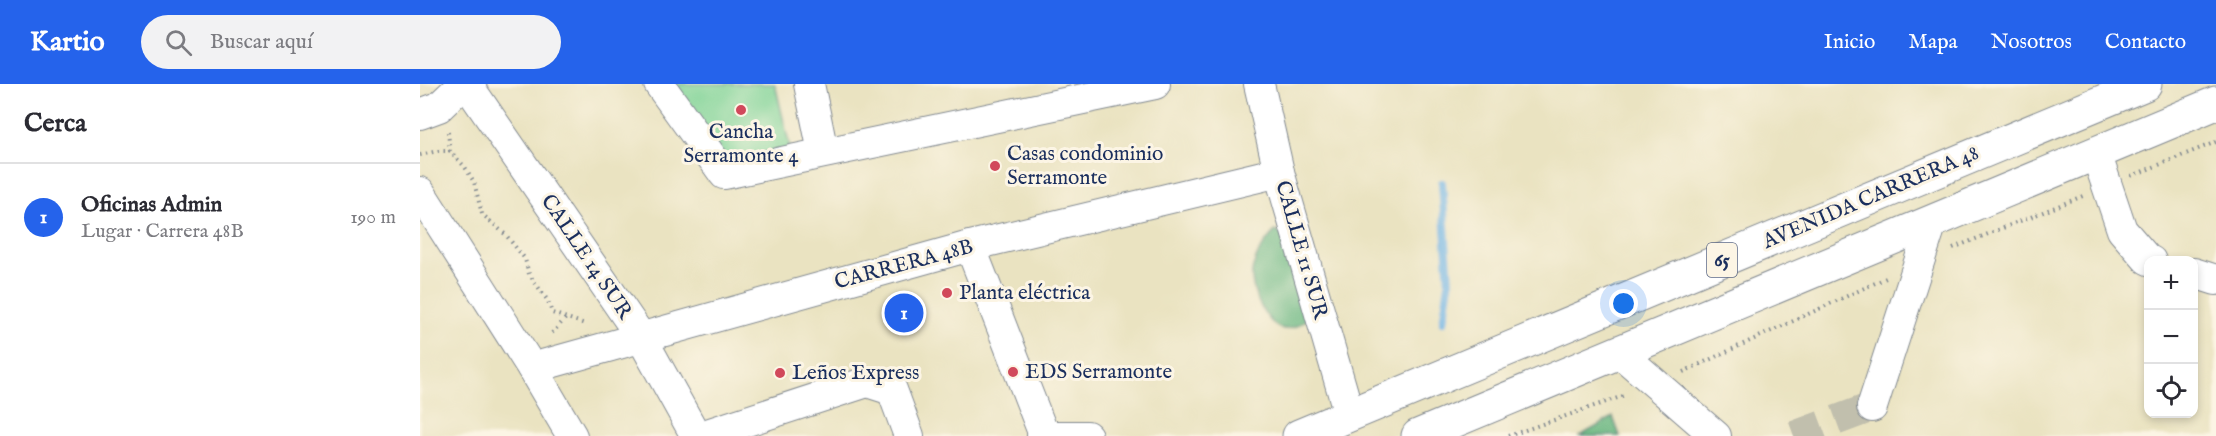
<!DOCTYPE html>
<html lang="es">
<head>
<meta charset="utf-8">
<style>
  :root { --surface:#fff; --page:#f2f2f3; --text:#2b2b33; --muted:#7c7c81; --line:#e1e1e2; --accent:#2563eb }
  body { margin:0; font-family:"IM FELL English",serif; background:var(--page); color:var(--text) }
  .controls { position:absolute; right:18px; bottom:18px; display:grid; overflow:hidden; border-radius:12px; box-shadow:0 3px 9px #0003 }
  .controls button { width:54px; height:54px; display:grid; place-items:center; padding:0; border:0; border-bottom:2px solid var(--line); background:var(--surface); color:var(--text); font:30px sans-serif }
  .you { position:absolute; left:1204px; top:220px; width:21px; height:21px; margin:-15px; border:4px solid #fff; border-radius:50%; background:#1a73e8; box-shadow:0 0 0 9px #1a73e833 }
  .badge { display:grid; place-items:center; width:39px; height:39px; border-radius:50%; background:var(--accent); color:#fff; font-size:20px; font-weight:700 }
  .pin { position:absolute; translate:-50% -50%; border:3px solid #fff; box-shadow:0 2px 6px #0006 }
  .list { margin:0; padding:0; list-style:none }
  h2 { display:flex; justify-content:space-between; align-items:center; height:78px; margin:0; padding:0 24px; font-size:26px }
  h2 small { font-size:20px; font-weight:400; color:var(--muted) }
  .list li { display:grid; grid-template-columns:39px 1fr auto; gap:18px; align-items:center; box-sizing:border-box; height:108px; padding:0 24px; border-top:2px solid var(--line) }
  .list b { display:block; font-size:22px; white-space:nowrap }
  .list p { margin:0; font-size:20px; white-space:nowrap; color:var(--muted) }
  .list em { font-size:20px; font-style:normal; color:var(--muted) }
  .icon { flex:none; width:33px; height:33px; fill:none; stroke:currentColor; stroke-width:2; stroke-linecap:round; stroke-linejoin:round }
  .map { position:relative; flex:none; width:1796px; height:352px; overflow:hidden }
  header { display:flex; align-items:center; gap:36px; box-sizing:border-box; height:84px; padding:0 30px; background:var(--accent); color:#fff }
  header strong { font-size:28px }
  nav { display:flex; gap:33px; margin-inline-start:auto; font-size:21px }
  .search { width:420px; height:54px; background:var(--page); display:flex; align-items:center; gap:15px; box-sizing:border-box; padding:0 21px; border-radius:33px; color:var(--muted); font-size:22px }
  main { display:flex }
  aside { flex:1; background:var(--surface) }
  .map>svg:first-child { display:block }
</style>
</head>
<body>
<header>
<strong>Kartio</strong>
<div class="search"><svg class="icon" aria-label="search" viewBox="0 0 24 24"><circle cx="10" cy="10" r="6"/><path d="M15 15l6 6"/></svg>Buscar aquí</div>
<nav><a>Inicio</a><a>Mapa</a><a>Nosotros</a><a>Contacto</a></nav>
</header>
<main>
<aside>
<h2>Cerca<small></small></h2>
<ul class="list">
<li><span class="badge">1</span><div><b>Oficinas Admin</b><p>Lugar · Carrera 48B</p></div><em>190 m</em></li>
</ul>
</aside>
<div class="map">
<svg width="1796" height="352" viewBox="0 0 1796 352">
  <rect width="100%" height="100%" fill="#fcf5e5"/>
  <filter id="ink" filterUnits="userSpaceOnUse"><feTurbulence type="fractalNoise" baseFrequency=".0167" numOctaves="2"/><feDisplacementMap in="SourceGraphic" scale="12" xChannelSelector="R" yChannelSelector="G"/><feConvolveMatrix kernelMatrix="1 2 1 2 8 2 1 2 1" color-interpolation-filters="sRGB"/></filter>
  <filter id="wash" filterUnits="userSpaceOnUse"><feTurbulence type="fractalNoise" baseFrequency=".008" numOctaves="4" result="noise"/><feDisplacementMap in="SourceGraphic" scale="24" xChannelSelector="R" yChannelSelector="G"/><feGaussianBlur stdDeviation="1.35" result="paint"/><feColorMatrix in="noise" values="0 0 0 0 0 0 0 0 0 0 0 0 0 0 0 0 0 1.4 0 .05"/><feComposite in="paint" operator="in"/></filter>
  <g filter="url(#wash)">
    <rect width="100%" height="100%" fill="#eae3c1"/>
    <polygon fill="#7ed396" stroke="#4c817a" stroke-width="1.5" points="251,0 355,0 370,64 307,80"/>
    <g fill="#66b57f" stroke="#40726e" stroke-width="1.5">
      <path d="M855,147L869,152L892,231C866,254 854,248 839,219C835,211 831,197 832,188C835,171 844,159 855,147Z"/>
      <polygon points="1193,333 1200,352 1160,352"/>
    </g>
    <g fill="none" stroke-linecap="round" stroke-linejoin="round">
      <polyline stroke="#6eb3e4" stroke-width="8" points="1022,99 1029,200 1023,238"/>
    </g>
  </g>
  <g filter="url(#ink)">
    <g fill="none" stroke-linecap="round" stroke-linejoin="round">
      <polyline stroke="#c1bfad" stroke-width="30" stroke-dasharray="30 15" stroke-linecap="butt" points="1374,352 1452,323"/>
      <defs>
        <g id="minor">
          <polyline points="47,0 221,253 276,352"/>
          <polyline points="239,0 304,90 735,0"/>
          <polyline points="389,0 403,68"/>
          <polyline points="839,0 859,88 929,330"/>
          <polyline points="0,30 19,23 43,0"/>
          <polyline points="1676,69 1702,146 1727,175 1731,177"/>
          <polyline points="0,108 112,284 152,352"/>
          <polyline points="550,162 624,351"/>
          <polyline points="1774,189 1796,196"/>
          <polyline points="1199,268 1296,352"/>
          <polyline points="112,284 550,162 859,88"/>
          <polyline points="1452,323 1512,138"/>
          <polyline points="281,352 447,298 472,306 489,352"/>
          <polyline points="622,352 667,352"/>
        </g>
        <g id="major">
          <polyline points="879,352 1725,0"/>
          <polyline points="998,352 1796,19"/>
        </g>
      </defs>
      <use href="#minor" stroke="#828990" stroke-width="32"/>
      <use href="#major" stroke="#828990" stroke-width="35"/>
      <g stroke="#828990" stroke-width="4" stroke-dasharray="1.5 4.5" stroke-linecap="butt">
        <polyline points="28,48 30,67 45,83 54,98 62,130 86,151 105,175 109,190 128,217 132,229 165,240"/>
        <polyline points="0,71 18,67 30,67"/>
        <polyline points="1711,92 1796,58"/>
        <polyline points="1533,164 1663,112"/>
        <polyline points="132,249 146,234"/>
        <polyline points="1263,288 1466,194"/>
        <polyline points="1088,352 1206,311"/>
      </g>
      <use href="#minor" stroke="#fff" stroke-width="30"/>
      <use href="#major" stroke="#fff" stroke-width="33"/>
    </g>
  </g>
  <g fill="#d1495b" stroke="#fcf5e5" stroke-width="2">
    <circle cx="321" cy="26" r="6"/>
    <circle cx="575" cy="82" r="6"/>
    <circle cx="527" cy="209" r="6"/>
    <circle cx="593" cy="288" r="6"/>
    <circle cx="360" cy="289" r="6"/>
  </g>
  <g text-anchor="middle" dominant-baseline="central" stroke-width="6" stroke-linejoin="round" paint-order="stroke">
    <rect fill="#fcf5e5" stroke="#5e6a86" stroke-width="1.5" x="1287" y="159" width="30" height="34" rx="4.5"/>
    <g font-size="20" font-weight="bold" fill="#1b2f5e">
      <text x="1302" y="176">65</text>
    </g>
    <g font-size="21" fill="#1b2f5e" stroke="#fcf5e5" text-anchor="start">
      <text x="321" y="48" text-anchor="middle">Cancha<tspan x="321" dy="24">Serramonte 4</tspan></text>
      <text x="587" y="70">Casas condominio<tspan x="587" dy="24">Serramonte</tspan></text>
      <text x="539" y="209">Planta eléctrica</text>
      <text x="605" y="288">EDS Serramonte</text>
      <text x="372" y="289">Leños Express</text>
    </g>
    <g font-size="21" fill="#1b2f5e" stroke="#fcf5e5">
      <text transform="translate(1451 114) rotate(-23)">AVENIDA CARRERA 48</text>
      <text transform="translate(881 166) rotate(74)">CALLE 11 SUR</text>
      <text transform="translate(166 173) rotate(56)">CALLE 14 SUR</text>
      <text transform="translate(484 181) rotate(-15)">CARRERA 48B</text>
    </g>
  </g>
</svg>
<div class="controls">
<button>+</button>
<button>−</button>
<button><svg class="icon" aria-label="locate" viewBox="0 0 24 24"><circle cx="12" cy="12" r="6"/><path d="M12 2v4M12 18v4M2 12h4M18 12h4"/></svg></button>
</div>
<div class="you"></div>
<div class="pin badge" style="left:484px;top:229px">1</div>
</div>
</main>
</body>
</html>
